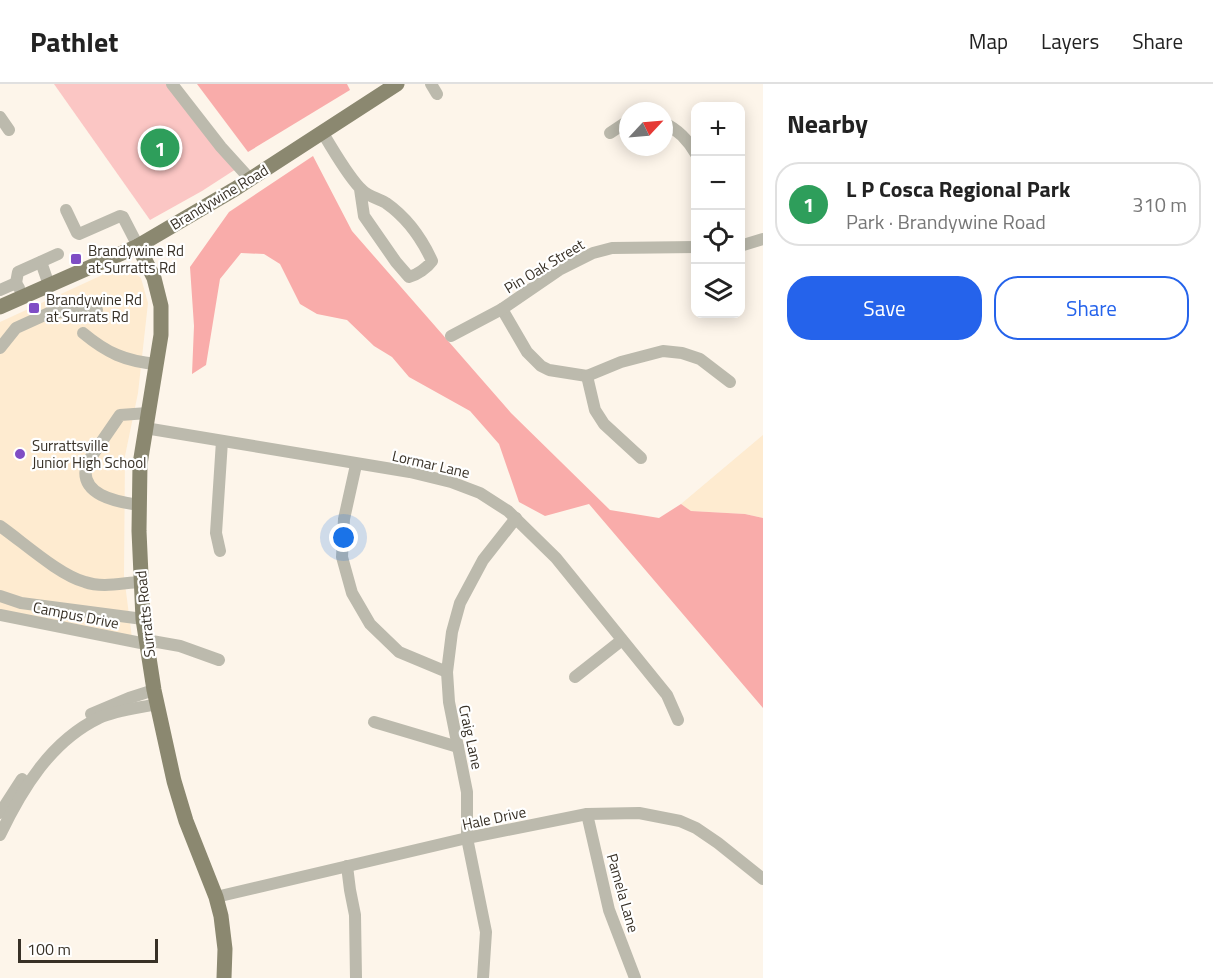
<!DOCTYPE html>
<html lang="en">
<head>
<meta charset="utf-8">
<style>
  :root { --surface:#fff; --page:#f2f2f2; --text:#222; --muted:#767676; --line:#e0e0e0; --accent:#2563eb }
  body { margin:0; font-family:"Titillium Web",sans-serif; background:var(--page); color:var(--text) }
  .controls { position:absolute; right:18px; top:18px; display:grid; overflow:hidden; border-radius:12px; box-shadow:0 3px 15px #0003 }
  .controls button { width:54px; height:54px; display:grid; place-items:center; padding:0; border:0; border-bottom:2px solid var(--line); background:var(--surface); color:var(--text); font:30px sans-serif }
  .compass { position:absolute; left:619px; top:18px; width:54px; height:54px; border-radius:50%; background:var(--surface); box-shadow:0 3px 15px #0003; rotate:64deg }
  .scale { position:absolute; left:18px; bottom:15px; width:140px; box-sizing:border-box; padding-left:6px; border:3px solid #383127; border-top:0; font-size:16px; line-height:21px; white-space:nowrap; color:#383127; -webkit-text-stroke:4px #fff; paint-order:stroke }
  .you { position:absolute; left:344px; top:454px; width:21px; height:21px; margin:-15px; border:4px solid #fff; border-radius:50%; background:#1a73e8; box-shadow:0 0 0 9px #1a73e833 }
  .badge { display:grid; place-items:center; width:39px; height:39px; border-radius:50%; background:var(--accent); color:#fff; font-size:20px; font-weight:700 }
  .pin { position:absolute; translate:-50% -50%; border:3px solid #fff; box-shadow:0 2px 6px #0006 }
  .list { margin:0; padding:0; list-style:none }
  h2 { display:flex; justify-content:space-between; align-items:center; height:78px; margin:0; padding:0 24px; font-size:26px }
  h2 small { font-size:20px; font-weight:400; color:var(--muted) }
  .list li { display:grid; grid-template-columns:39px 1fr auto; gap:18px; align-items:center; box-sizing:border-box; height:84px; margin:0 12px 12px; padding:0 12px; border:2px solid var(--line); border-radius:24px }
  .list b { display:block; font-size:22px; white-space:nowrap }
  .list p { margin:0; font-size:20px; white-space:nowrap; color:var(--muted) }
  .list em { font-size:20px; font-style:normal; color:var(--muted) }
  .actions { display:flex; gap:12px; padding:18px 24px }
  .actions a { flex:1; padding:14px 0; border:2px solid var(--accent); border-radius:24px; text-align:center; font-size:21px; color:var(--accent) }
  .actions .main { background:var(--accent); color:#fff }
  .icon { flex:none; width:33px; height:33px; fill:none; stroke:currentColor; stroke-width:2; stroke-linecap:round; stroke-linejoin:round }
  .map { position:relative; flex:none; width:763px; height:894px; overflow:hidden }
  header { display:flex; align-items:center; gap:36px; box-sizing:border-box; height:84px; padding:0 30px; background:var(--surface); border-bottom:2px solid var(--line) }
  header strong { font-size:28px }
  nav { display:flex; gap:33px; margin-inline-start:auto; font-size:21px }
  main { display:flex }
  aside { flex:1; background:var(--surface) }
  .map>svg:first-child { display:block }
</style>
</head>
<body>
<header>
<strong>Pathlet</strong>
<nav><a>Map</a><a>Layers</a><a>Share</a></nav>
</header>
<main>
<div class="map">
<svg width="763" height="894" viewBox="0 0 763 894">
  <rect width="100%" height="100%" fill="#fdf5ea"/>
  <g fill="#feebd0">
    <polygon points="124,181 141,194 148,219 138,309 125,372 124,492 132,554 0,528 0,238"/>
    <polygon points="763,351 763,434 745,430 691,427 681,420"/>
  </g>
  <polygon fill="#fbc6c4" points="54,0 173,0 236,85 202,107 150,136"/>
  <g fill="#f9acaa">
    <polygon points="197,0 347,0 350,6 248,68"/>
    <polygon points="313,72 352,147 511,329 610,426 659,434 681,420 691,427 745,430 763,434 763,624 589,420 545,432 519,418 499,360 470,327 409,293 392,273 374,262 347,236 317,230 300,220 280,180 264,170 241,169 220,195 206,281 192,290 194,242 190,183 229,128"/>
  </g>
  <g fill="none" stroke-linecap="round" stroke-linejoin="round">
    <g stroke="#bcbaad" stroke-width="12">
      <polyline points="172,0 221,63 250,95"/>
      <polyline points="431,0 437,10"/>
      <polyline points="0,33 9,46"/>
      <path d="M664,39C679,46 688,56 696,70"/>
      <path d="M322,48C333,65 348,93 362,106C369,113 378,114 386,119C406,133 422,155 432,177C427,184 417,191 409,193L396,178L364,132L360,105"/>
      <polyline points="610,49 628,37"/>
      <polyline points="66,126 77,149 79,150 120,132 123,133 138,162"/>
      <polyline points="740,162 763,155"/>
      <polyline points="41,178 49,201"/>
      <polyline points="16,199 18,188 58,170"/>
      <polyline points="0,206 16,199 19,204"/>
      <polyline points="502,225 527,268 541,282 549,286 587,292 621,278 663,267 682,269 700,275 730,298"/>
      <path d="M83,249C107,269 125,277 156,280"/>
      <polyline points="451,252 502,225 559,186 593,169 612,164 696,163"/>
      <polyline points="0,264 16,244 49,229 97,226"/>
      <polyline points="587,292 595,326 604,340 641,374"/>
      <polyline points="145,344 410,388 451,398 480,409 508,427 556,474 667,611 678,636"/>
      <polyline points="356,381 344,435 342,473 352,509 370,540 399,568 447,588"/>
      <path d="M139,421C117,418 77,411 87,379L120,331L148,329"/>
      <path d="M0,442C23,458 59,491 85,498C102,504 122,499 140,498"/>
      <polyline points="220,467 216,449 222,357"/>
      <polyline points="0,512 21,519 143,535"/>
      <polyline points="0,531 146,560"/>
      <polyline points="146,556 180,562 219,576"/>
      <polyline points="575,593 622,556"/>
      <polyline points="91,630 129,614 154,606"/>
      <polyline points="374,638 458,663"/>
      <polyline points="0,729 22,695"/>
      <polyline points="587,730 609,826 635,894"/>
      <path d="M0,751C22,705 51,657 99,634C117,626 139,624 157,620"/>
      <polyline points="347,782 350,806 355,831 356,894"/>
      <polyline points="216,813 467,754 587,730 639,729 680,737 696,744 718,759 763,795"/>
      <polyline points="483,894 486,848 467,754 467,708 449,618 447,588 452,548 460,519 483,476 516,434"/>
    </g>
    <g stroke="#8b8870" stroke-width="15">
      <polyline points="138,162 154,194 161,222 161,251 140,380 139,447 143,535 154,606 174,697 186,737 216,813 221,832 225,865 224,894"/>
      <polyline points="0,223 138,162 235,105 397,0"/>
    </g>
  </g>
  <g fill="#7f4dc5" stroke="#fff" stroke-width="2">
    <rect x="70" y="169" width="12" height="12" rx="3"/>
    <rect x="28" y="218" width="12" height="12" rx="3"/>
    <circle cx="20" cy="370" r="6"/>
  </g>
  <g text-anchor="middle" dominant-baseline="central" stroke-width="4.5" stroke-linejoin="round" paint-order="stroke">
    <g font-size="15" fill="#383127" stroke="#fff">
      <text transform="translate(219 113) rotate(-31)">Brandywine Road</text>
      <text transform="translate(544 182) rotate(-31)">Pin Oak Street</text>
      <text transform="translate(431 380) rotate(13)">Lormar Lane</text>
      <text transform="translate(145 530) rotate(-96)">Surratts Road</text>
      <text transform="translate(76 531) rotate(11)">Campus Drive</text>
      <text transform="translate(471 653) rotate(78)">Craig Lane</text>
      <text transform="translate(494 734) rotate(-12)">Hale Drive</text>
      <text transform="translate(623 809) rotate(74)">Pamela Lane</text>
    </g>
    <g font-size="15" fill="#383127" stroke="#fff" text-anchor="start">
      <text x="88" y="166">Brandywine Rd<tspan x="88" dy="17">at Surratts Rd</tspan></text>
      <text x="46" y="215">Brandywine Rd<tspan x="46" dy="17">at Surrats Rd</tspan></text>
      <text x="32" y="361">Surrattsville<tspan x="32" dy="17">Junior High School</tspan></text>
    </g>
  </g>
</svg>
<div class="controls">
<button>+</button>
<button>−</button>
<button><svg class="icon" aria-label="locate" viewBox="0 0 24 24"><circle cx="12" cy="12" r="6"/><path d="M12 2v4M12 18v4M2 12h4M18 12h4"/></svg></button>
<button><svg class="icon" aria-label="layers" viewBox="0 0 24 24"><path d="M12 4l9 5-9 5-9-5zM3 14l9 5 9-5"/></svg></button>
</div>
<svg class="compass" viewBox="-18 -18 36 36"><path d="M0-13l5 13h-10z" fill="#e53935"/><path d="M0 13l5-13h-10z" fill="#767676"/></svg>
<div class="scale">100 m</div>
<div class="you"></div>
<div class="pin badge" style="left:160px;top:64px;background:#2e9e5b">1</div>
</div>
<aside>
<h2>Nearby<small></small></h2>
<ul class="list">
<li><span class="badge" style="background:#2e9e5b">1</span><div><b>L P Cosca Regional Park</b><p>Park · Brandywine Road</p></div><em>310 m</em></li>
</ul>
<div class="actions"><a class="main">Save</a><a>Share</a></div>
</aside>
</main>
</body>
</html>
